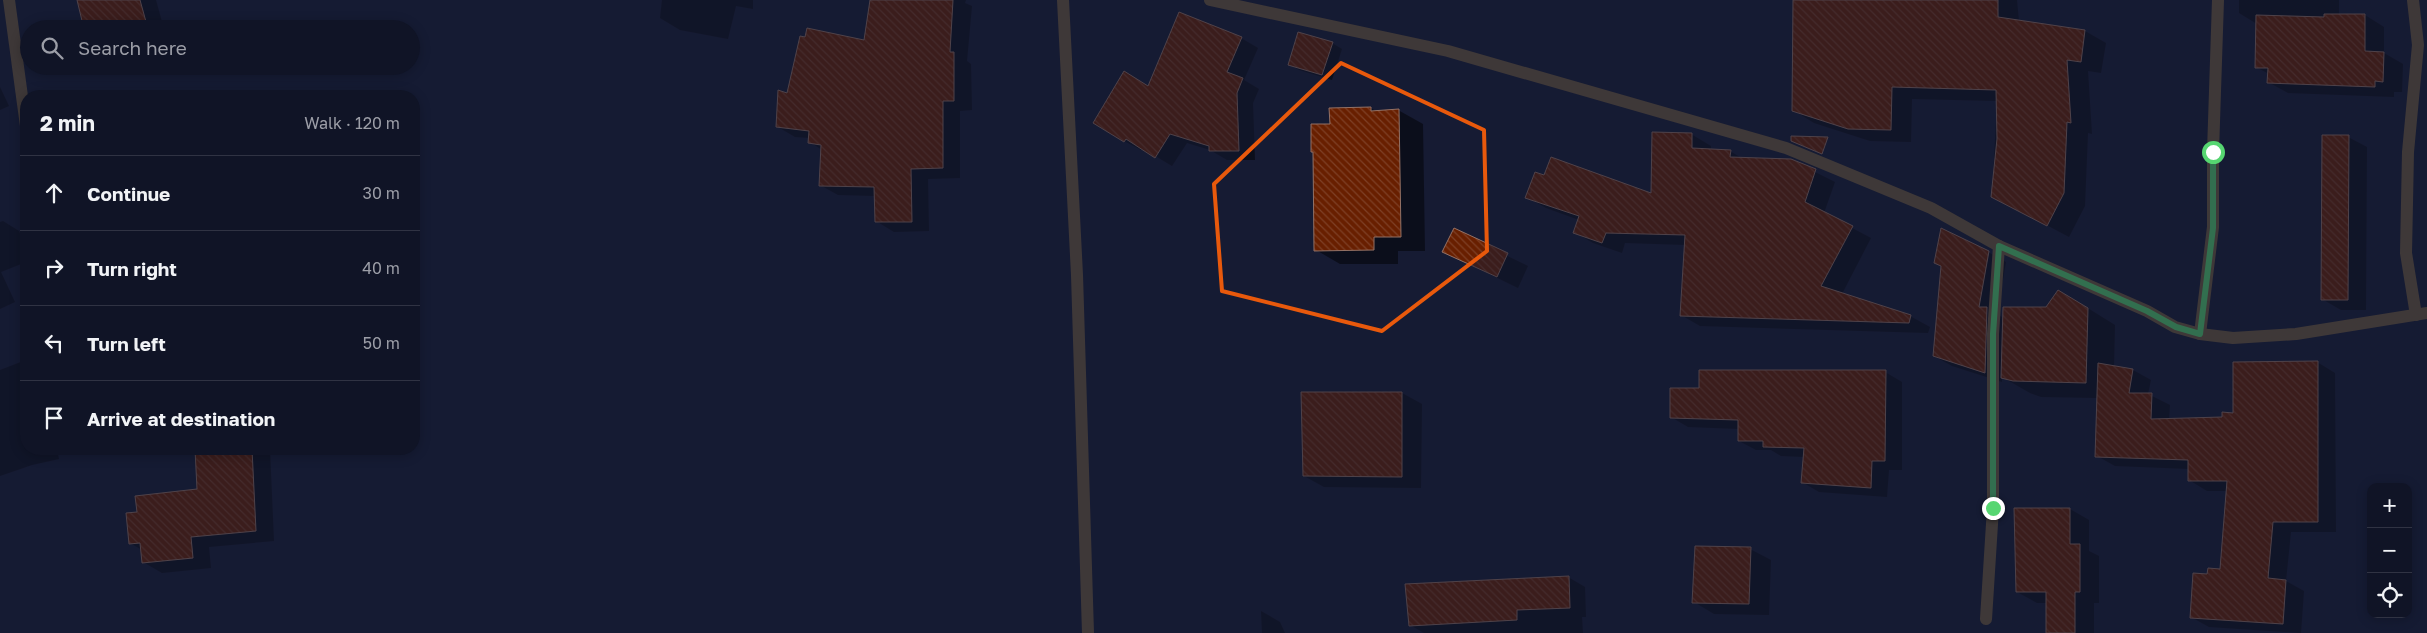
<!DOCTYPE html>
<html lang="en">
<head>
<meta charset="utf-8">
<style>
  :root { --surface:#101426; --page:#191d2e; --text:#f1f3f6; --muted:#9c9ea7; --line:#303343 }
  body { margin:0; font-family:"Golos Text",sans-serif; background:var(--page); color:var(--text) }
  .controls { position:absolute; right:15px; bottom:15px; display:grid; overflow:hidden; border-radius:10px; box-shadow:0 2px 12px #0003 }
  .controls button { width:45px; height:45px; display:grid; place-items:center; padding:0; border:0; border-bottom:1px solid var(--line); background:var(--surface); color:var(--text); font:25px sans-serif }
  .stop { position:absolute; width:15px; height:15px; margin:-11px; border:4px solid #56d671; border-radius:50%; background:#fff }
  .stop.end { background:#56d671; border-color:#fff; box-shadow:0 1px 5px #0008 }
  .list { margin:0; padding:0; list-style:none }
  h2 { display:flex; justify-content:space-between; align-items:center; height:65px; margin:0; padding:0 20px; font-size:21px }
  h2 small { font-size:16px; font-weight:400; color:var(--muted) }
  .list li { display:grid; grid-template-columns:32px 1fr auto; gap:15px; align-items:center; box-sizing:border-box; height:75px; padding:0 20px; border-top:1px solid var(--line) }
  .list b { display:block; font-size:19px; white-space:nowrap }
  .list em { font-size:16px; font-style:normal; color:var(--muted) }
  .icon { flex:none; width:28px; height:28px; fill:none; stroke:currentColor; stroke-width:2; stroke-linecap:round; stroke-linejoin:round }
  .map { position:relative; flex:none; width:2427px; height:633px; overflow:hidden }
  .search { position:absolute; background:var(--surface); box-shadow:0 2px 12px #0003; left:20px; top:20px; width:400px; height:55px; display:flex; align-items:center; gap:12px; box-sizing:border-box; padding:0 18px; border-radius:28px; color:var(--muted); font-size:19px }
  .panel { position:absolute; background:var(--surface); box-shadow:0 2px 12px #0003; left:20px; top:90px; width:400px; height:365px; border-radius:20px }
  .map>svg:first-child { display:block }
</style>
</head>
<body>
<div class="map">
<svg width="2427" height="633" viewBox="0 0 2427 633">
  <defs>
    <pattern id="building-back-hatch" width="6" height="6" patternUnits="userSpaceOnUse" patternTransform="scale(1.25)"><rect width="6" height="6" fill="#681f00"/><path d="M-1 5l2 2M0 0l6 6M5-1l2 2" fill="none" stroke="#7e4026"/></pattern>
  </defs>
  <rect width="100%" height="100%" fill="#161b33"/>
  <g fill="#0007">
    <polygon points="78,0 156,0 164,29 85,29"/>
    <polygon points="662,0 753,0 753,9 736,6 728,39 680,30 660,18"/>
    <polygon points="871,0 966,0 965,3 972,6 967,61 971,64 972,110 960,111 960,178 928,179 929,231 894,232 876,221 876,196 838,195 820,185 822,150 810,142 810,138 795,137 778,127 788,94 866,41"/>
    <polygon points="1794,0 2017,0 2019,21 2085,31 2106,43 2101,73 2088,71 2092,134 2088,133 2085,206 2069,237 1992,196 1997,101 1912,99 1911,142 1870,141 1814,123 1793,110"/>
    <polygon points="2239,0 2339,0 2339,15 2365,15 2384,27 2384,53 2403,64 2402,92 2394,92 2394,97 2288,93 2268,82 2269,74 2256,67 2257,24 2239,13"/>
    <polygon points="1241,38 1258,48 1244,80 1259,89 1253,103 1255,160 1227,160 1210,150 1187,143 1172,166 1142,148 1141,150 1124,141 1149,87"/>
    <polygon points="1332,43 1342,49 1332,80 1299,70 1289,64"/>
    <polygon points="0,87 9,106 0,110"/>
    <polygon points="1371,108 1377,112 1398,110 1423,124 1425,251 1398,251 1398,264 1340,264 1316,250 1331,125"/>
    <polygon points="1691,134 1711,146 1711,150 1730,151 1743,159 1791,160 1835,182 1824,213 1871,238 1842,294 1910,316 1930,327 1928,333 1700,326 1681,315 1686,245 1625,243 1622,253 1593,243 1574,232 1579,220 1546,208 1527,197 1545,177 1652,195"/>
    <polygon points="2348,137 2367,147 2366,310 2341,310 2322,299"/>
    <polygon points="3,221 19,231 26,249 26,262 1,272 15,302 0,309 0,222"/>
    <polygon points="1454,230 1528,266 1518,288 1444,252"/>
    <polygon points="1988,252 2006,262 1997,314 2004,318 2086,307 2115,325 2114,367 2133,370 2151,380 2148,394 2170,405 2169,420 2223,419 2235,414 2317,362 2335,373 2336,532 2291,532 2286,581 2304,591 2301,633 2209,627 2191,617 2208,575 2221,570 2227,491 2207,491 2189,480 2189,469 2115,466 2097,456 2098,398 2041,397 2030,393 2002,377 2002,382 1952,366 1934,356"/>
    <polygon points="26,360 26,449 57,449 59,459 32,465 0,476 0,370"/>
    <polygon points="1885,372 1902,382 1902,470 1889,470 1887,497 1819,492 1802,482 1804,457 1781,456 1771,450 1756,450 1739,441 1739,429 1688,427 1671,417 1700,389"/>
    <polygon points="1402,393 1422,404 1421,488 1324,487 1304,476"/>
    <polygon points="197,449 270,449 274,541 209,547 211,568 162,573 143,562 142,550 130,543 138,513 198,490"/>
    <polygon points="2015,509 2070,509 2089,520 2089,551 2099,556 2099,603 2094,603 2094,633 2048,633 2048,603 2037,603 2017,592"/>
    <polygon points="1750,549 1771,560 1769,615 1714,614 1694,602"/>
    <polygon points="1568,577 1585,587 1586,617 1582,617 1583,633 1424,633 1410,625"/>
    <polygon points="1261,611 1280,622 1285,633 1262,633"/>
  </g>
  <g fill="url(#building-back-hatch)" stroke="#937165">
    <polygon points="77,0 140,0 148,29 84,29"/>
    <polygon points="870,0 953,0 950,52 954,52 954,101 943,101 943,168 911,169 912,222 875,222 874,187 819,186 821,145 808,143 809,131 776,127 778,90 787,93 800,36 805,37 807,28 864,40"/>
    <polygon points="1793,0 1998,0 1998,17 2085,30 2081,62 2067,60 2071,123 2067,122 2064,193 2047,226 1991,197 1997,139 1996,90 1892,87 1891,130 1848,129 1792,111"/>
    <polygon points="1179,12 1242,37 1227,72 1243,78 1237,93 1239,151 1209,151 1209,146 1170,134 1155,158 1126,139 1124,142 1093,123 1124,71 1148,86"/>
    <polygon points="2324,14 2365,14 2365,51 2384,52 2383,82 2375,81 2375,87 2267,83 2268,68 2255,68 2256,15 2324,17"/>
    <polygon points="1298,32 1333,42 1322,75 1288,65"/>
    <polygon points="1371,107 1371,111 1399,109 1401,237 1374,237 1374,250 1314,251 1313,152 1311,152 1311,124 1330,124 1329,108"/>
    <polygon points="1652,132 1692,133 1692,148 1731,150 1730,157 1791,159 1816,169 1805,202 1853,226 1821,286 1911,315 1909,323 1680,316 1685,235 1606,233 1602,243 1573,233 1579,216 1525,198 1535,172 1544,175 1551,157 1651,193"/>
    <polygon points="2322,135 2349,135 2348,300 2321,300"/>
    <polygon points="1791,136 1828,137 1822,154 1791,141"/>
    <polygon points="1454,228 1508,253 1497,277 1442,252"/>
    <polygon points="1941,228 1989,251 1979,307 1987,307 1985,373 1933,356 1941,266 1934,263"/>
    <polygon points="2058,290 2088,308 2086,383 2013,381 2001,378 2003,307 2046,307"/>
    <polygon points="2318,361 2318,522 2273,522 2268,578 2286,580 2283,624 2190,618 2193,573 2207,574 2208,568 2220,569 2227,481 2188,481 2188,460 2095,457 2098,363 2133,369 2129,393 2152,393 2151,419 2222,417 2222,412 2233,413 2233,362"/>
    <polygon points="1699,370 1886,370 1885,461 1872,461 1871,488 1801,483 1804,448 1763,447 1763,441 1738,441 1738,420 1670,418 1670,388 1699,388"/>
    <polygon points="1301,392 1402,392 1402,477 1303,476"/>
    <polygon points="195,449 252,449 256,531 191,537 193,558 142,563 140,543 129,544 126,513 137,512 135,496 197,489"/>
    <polygon points="2014,508 2070,508 2070,544 2080,544 2080,592 2075,592 2075,633 2046,633 2046,592 2016,592"/>
    <polygon points="1695,546 1751,547 1749,604 1692,603"/>
    <polygon points="1569,576 1570,608 1517,610 1517,620 1409,626 1405,584"/>
  </g>
  <g fill="none" stroke-linecap="round" stroke-linejoin="round">
    <g stroke="#705c3f" stroke-width="12">
      <polyline points="9,0 26,126"/>
      <polyline points="1063,0 1077,275 1088,633"/>
      <polyline points="1210,0 1448,51 1786,148 1931,208 1999,246 2147,311 2175,327 2200,334 2233,338 2296,334 2427,313"/>
      <polyline points="2413,0 2418,45 2408,152 2406,253 2416,315"/>
      <polyline points="2200,334 2213,227 2213,152 2218,0"/>
      <polyline points="1986,619 1993,508 1993,334 1999,246"/>
    </g>
  </g>
  <g fill="none" stroke-linecap="round" stroke-linejoin="round">
    <polyline stroke="#56d671" stroke-width="6" points="1993,508 1993,334 1999,246 2147,311 2176,327 2200,334 2213,228 2213,152"/>
  </g>
  <path d="M0 0H2427V633H0ZM1341,63L1484,130L1487,251L1382,331L1222,291L1214,184Z" fill="#161b33" fill-opacity=".55" fill-rule="evenodd"/>
  <path fill="none" stroke="#e8590c" stroke-width="4" stroke-linejoin="round" d="M1341,63L1484,130L1487,251L1382,331L1222,291L1214,184Z"/>
</svg>
<div class="controls">
<button>+</button>
<button>−</button>
<button><svg class="icon" aria-label="locate" viewBox="0 0 24 24"><circle cx="12" cy="12" r="6"/><path d="M12 2v4M12 18v4M2 12h4M18 12h4"/></svg></button>
</div>
<div class="stop" style="left:2213px;top:152px"></div>
<div class="stop end" style="left:1993px;top:508px"></div>
<div class="search"><svg class="icon" aria-label="search" viewBox="0 0 24 24"><circle cx="10" cy="10" r="6"/><path d="M15 15l6 6"/></svg>Search here</div>
<section class="panel">
<h2>2 min<small>Walk · 120 m</small></h2>
<ul class="list">
<li><svg class="icon" aria-label="ahead" viewBox="0 0 24 24"><path d="M12 20V5M6 11l6-6 6 6"/></svg><div><b>Continue</b></div><em>30 m</em></li>
<li><svg class="icon" aria-label="right" viewBox="0 0 24 24"><path d="M7 20v-9h11M14 6l5 5-5 5"/></svg><div><b>Turn right</b></div><em>40 m</em></li>
<li><svg class="icon" aria-label="left" viewBox="0 0 24 24"><path d="M17 20v-9H6M10 6l-5 5 5 5"/></svg><div><b>Turn left</b></div><em>50 m</em></li>
<li><svg class="icon" aria-label="arrive" viewBox="0 0 24 24"><path d="M6 21V4h12l-3 4 3 4H6"/></svg><div><b>Arrive at destination</b></div></li>
</ul>
</section>
</div>
</body>
</html>
